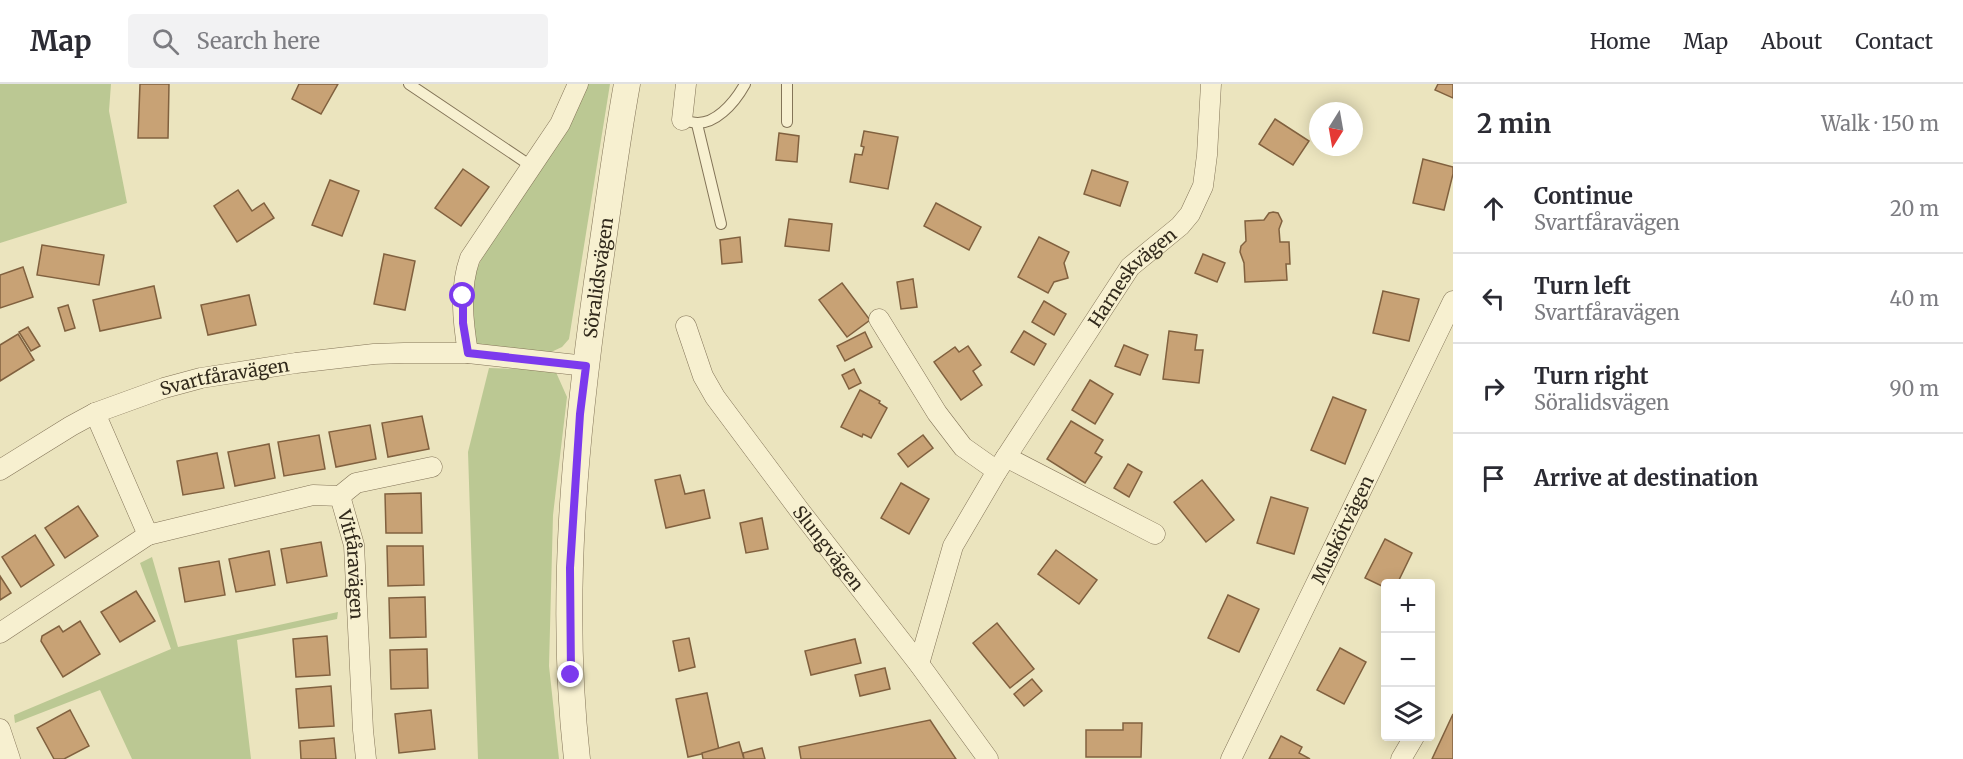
<!DOCTYPE html>
<html lang="en">
<head>
<meta charset="utf-8">
<style>
  :root { --surface:#fff; --page:#f2f2f3; --text:#2b2b33; --muted:#7c7c81; --line:#e1e1e2 }
  body { margin:0; font-family:Merriweather,serif; background:var(--page); color:var(--text) }
  .controls { position:absolute; right:18px; bottom:18px; display:grid; overflow:hidden; border-radius:6px; box-shadow:0 3px 15px #0003 }
  .controls button { width:54px; height:54px; display:grid; place-items:center; padding:0; border:0; border-bottom:2px solid var(--line); background:var(--surface); color:var(--text); font:30px sans-serif }
  .compass { position:absolute; left:1309px; top:18px; width:54px; height:54px; border-radius:50%; background:var(--surface); box-shadow:0 3px 15px #0003; rotate:191deg }
  .stop { position:absolute; width:18px; height:18px; margin:-14px; border:4px solid #7c3aed; border-radius:50%; background:#fff }
  .stop.end { background:#7c3aed; border-color:#fff; box-shadow:0 2px 6px #0008 }
  .list { margin:0; padding:0; list-style:none }
  h2 { display:flex; justify-content:space-between; align-items:center; height:78px; margin:0; padding:0 24px; font-size:26px }
  h2 small { font-size:20px; font-weight:400; color:var(--muted) }
  .list li { display:grid; grid-template-columns:39px 1fr auto; gap:18px; align-items:center; box-sizing:border-box; height:90px; padding:0 24px; border-top:2px solid var(--line) }
  .list b { display:block; font-size:22px; white-space:nowrap }
  .list p { margin:0; font-size:20px; white-space:nowrap; color:var(--muted) }
  .list em { font-size:20px; font-style:normal; color:var(--muted) }
  .icon { flex:none; width:33px; height:33px; fill:none; stroke:currentColor; stroke-width:2; stroke-linecap:round; stroke-linejoin:round }
  .map { position:relative; flex:none; width:1453px; height:675px; overflow:hidden }
  header { display:flex; align-items:center; gap:36px; box-sizing:border-box; height:84px; padding:0 30px; background:var(--surface); border-bottom:2px solid var(--line) }
  header strong { font-size:28px }
  nav { display:flex; gap:33px; margin-inline-start:auto; font-size:21px }
  .search { width:420px; height:54px; background:var(--page); display:flex; align-items:center; gap:15px; box-sizing:border-box; padding:0 21px; border-radius:6px; color:var(--muted); font-size:22px }
  main { display:flex }
  aside { flex:1; background:var(--surface) }
  .map>svg:first-child { display:block }
</style>
</head>
<body>
<header>
<strong>Map</strong>
<div class="search"><svg class="icon" aria-label="search" viewBox="0 0 24 24"><circle cx="10" cy="10" r="6"/><path d="M15 15l6 6"/></svg>Search here</div>
<nav><a>Home</a><a>Map</a><a>About</a><a>Contact</a></nav>
</header>
<main>
<div class="map">
<svg width="1453" height="675" viewBox="0 0 1453 675">
  <rect width="100%" height="100%" fill="#ebe4be"/>
  <g fill="#bbc893">
    <polygon points="0,0 111,0 109,27 127,119 0,159"/>
    <polygon points="587,0 610,0 569,255 562,263 549,269 474,261 470,217 473,194 491,154"/>
    <polygon points="489,284 555,286 567,313 553,431 549,582 559,675 478,675 468,368"/>
    <polygon points="152,473 178,563 338,528 337,535 237,556 251,675 132,675 100,606 15,639 14,631 171,565 140,479"/>
  </g>
  <g fill="#c8a275" stroke="#81613f" stroke-width="1.5">
    <polygon points="140,0 169,0 168,54 138,54"/>
    <polygon points="299,0 338,0 321,30 292,15"/>
    <polygon points="1438,0 1453,0 1453,14 1435,6"/>
    <polygon points="1275,35 1309,57 1293,81 1259,60"/>
    <polygon points="864,47 898,53 888,105 850,98 855,70 862,71 864,63 861,62"/>
    <polygon points="779,49 799,52 797,78 776,76"/>
    <polygon points="1423,75 1453,83 1453,90 1444,126 1413,119"/>
    <polygon points="463,85 489,103 461,142 435,124"/>
    <polygon points="1092,86 1128,98 1120,122 1084,110"/>
    <polygon points="330,96 359,107 342,152 312,141"/>
    <polygon points="238,106 252,127 264,119 274,134 237,158 214,122"/>
    <polygon points="936,119 981,143 969,166 924,142"/>
    <polygon points="1273,128 1278,129 1282,137 1279,145 1280,158 1289,158 1290,180 1286,180 1287,196 1245,198 1244,179 1240,168 1241,162 1246,157 1245,137 1264,136 1269,129"/>
    <polygon points="789,135 832,140 829,167 785,162"/>
    <polygon points="740,153 742,178 722,180 720,156"/>
    <polygon points="1039,153 1069,168 1064,179 1068,194 1054,198 1048,209 1018,193"/>
    <polygon points="42,161 104,171 99,201 37,191"/>
    <polygon points="384,170 415,177 405,226 374,220"/>
    <polygon points="1203,170 1225,179 1217,198 1195,189"/>
    <polygon points="23,183 33,213 0,224 0,191"/>
    <polygon points="913,195 917,223 901,225 897,198"/>
    <polygon points="842,199 870,236 847,253 819,216"/>
    <polygon points="154,202 161,234 100,247 93,216"/>
    <polygon points="1383,207 1419,215 1409,257 1373,249"/>
    <polygon points="249,211 256,241 208,251 201,221"/>
    <polygon points="1044,217 1066,230 1054,251 1032,238"/>
    <polygon points="68,221 75,244 65,247 58,224"/>
    <polygon points="28,243 40,262 31,267 19,248"/>
    <polygon points="1024,247 1046,260 1034,281 1011,268"/>
    <polygon points="1169,247 1197,251 1195,266 1203,266 1199,299 1163,295"/>
    <polygon points="865,248 872,263 845,277 837,262"/>
    <polygon points="18,250 34,276 0,297 0,261"/>
    <polygon points="1124,261 1148,271 1140,291 1115,282"/>
    <polygon points="968,262 981,281 973,287 982,301 961,316 934,278 955,263 959,268"/>
    <polygon points="854,285 861,299 849,305 842,291"/>
    <polygon points="1090,296 1113,310 1095,340 1072,326"/>
    <polygon points="860,306 880,317 879,319 887,324 871,354 863,350 862,353 841,343"/>
    <polygon points="1333,313 1366,326 1345,380 1311,366"/>
    <polygon points="422,332 429,365 388,373 382,339"/>
    <polygon points="1071,337 1103,356 1095,369 1102,373 1085,399 1047,375"/>
    <polygon points="370,341 376,375 336,383 329,348"/>
    <polygon points="319,351 325,385 284,392 278,358"/>
    <polygon points="923,351 933,364 908,383 898,370"/>
    <polygon points="269,360 275,394 235,402 228,368"/>
    <polygon points="217,369 224,404 183,411 177,377"/>
    <polygon points="1128,380 1142,388 1129,413 1114,404"/>
    <polygon points="680,391 685,410 704,406 710,434 666,444 655,396"/>
    <polygon points="1202,396 1234,436 1206,458 1174,418"/>
    <polygon points="901,399 929,415 909,450 881,434"/>
    <polygon points="421,409 422,449 386,449 385,410"/>
    <polygon points="1271,413 1308,424 1294,470 1257,459"/>
    <polygon points="78,422 98,452 65,474 45,444"/>
    <polygon points="762,434 768,465 746,469 740,439"/>
    <polygon points="35,451 54,481 21,503 2,473"/>
    <polygon points="1385,455 1412,469 1397,500 1386,500 1386,504 1365,494"/>
    <polygon points="321,458 327,492 287,499 281,465"/>
    <polygon points="387,462 423,462 424,501 388,502"/>
    <polygon points="1056,466 1097,496 1079,520 1038,490"/>
    <polygon points="269,467 275,501 236,508 229,475"/>
    <polygon points="219,477 225,511 185,518 179,484"/>
    <polygon points="0,492 11,509 0,516"/>
    <polygon points="136,507 155,537 120,558 101,528"/>
    <polygon points="1228,511 1259,525 1239,568 1208,554"/>
    <polygon points="425,513 426,553 390,554 389,514"/>
    <polygon points="80,537 100,570 63,593 41,557 42,552 59,542 63,548"/>
    <polygon points="997,539 1034,585 1010,604 973,559"/>
    <polygon points="327,552 330,591 296,593 293,555"/>
    <polygon points="689,554 695,583 679,587 673,557"/>
    <polygon points="855,555 861,579 811,591 805,567"/>
    <polygon points="1340,564 1366,578 1344,620 1317,606"/>
    <polygon points="427,565 428,604 391,605 390,566"/>
    <polygon points="885,584 890,605 860,612 855,591"/>
    <polygon points="1032,595 1042,607 1024,622 1014,610"/>
    <polygon points="331,602 334,642 299,644 296,605"/>
    <polygon points="707,609 719,666 688,673 676,615"/>
    <polygon points="70,626 89,662 64,675 54,675 37,644"/>
    <polygon points="431,626 435,665 399,669 395,630"/>
    <polygon points="1453,630 1453,675 1432,675"/>
    <polygon points="930,636 956,675 801,675 799,663"/>
    <polygon points="1123,639 1142,639 1141,673 1086,673 1086,646 1123,646"/>
    <polygon points="1281,652 1302,663 1299,669 1310,675 1269,675"/>
    <polygon points="334,654 336,675 301,675 300,657"/>
    <polygon points="739,658 744,675 703,675 702,669"/>
    <polygon points="762,664 765,675 744,675 743,669"/>
  </g>
  <g fill="none" stroke-linecap="round" stroke-linejoin="round">
    <defs>
      <g id="service">
        <polyline points="409,0 531,82"/>
        <polyline points="787,0 787,38"/>
        <path d="M691,38C714,44 735,18 745,0"/>
        <polyline points="697,40 721,140"/>
      </g>
      <g id="minor">
        <polyline points="682,36 686,0"/>
        <polyline points="879,235 937,329 963,363 997,387"/>
        <path id="s1" d="M686,242L703,292L715,313L800,427L919,580L988,675"/>
        <path d="M468,269C463,238 459,205 470,174L560,40L578,0"/>
        <path id="s2" d="M95,329L148,451L313,411L340,412L354,461L363,646L366,675"/>
        <polyline points="1006,373 1155,450"/>
        <path id="s3" d="M0,386L71,342L95,329L164,304L201,294L296,279L374,270L404,269H468L586,282"/>
        <polyline points="340,412 356,399 432,383"/>
        <polyline points="0,549 148,451"/>
        <path id="s4" d="M919,580L953,462L997,387L1130,183L1180,142L1190,130L1203,102L1207,71L1211,0"/>
        <polyline points="0,645 10,675"/>
        <path id="s5" d="M1231,675L1453,217"/>
        <polyline points="1401,675 1414,653"/>
      </g>
      <g id="tertiary">
        <path id="s6" d="M577,675C559,516 575,356 597,198C607,132 615,66 627,0"/>
      </g>
    </defs>
    <use href="#service" stroke="#837458" stroke-width="12"/>
    <use href="#minor" stroke="#837458" stroke-width="21"/>
    <use href="#tertiary" stroke="#837458" stroke-width="27"/>
    <use href="#service" stroke="#f7f0d0" stroke-width="10"/>
    <use href="#minor" stroke="#f7f0d0" stroke-width="20"/>
    <use href="#tertiary" stroke="#f7f0d0" stroke-width="26"/>
  </g>
  <g fill="none" stroke-linecap="round" stroke-linejoin="round">
    <polyline stroke="#7c3aed" stroke-width="8" points="463,212 463,239 468,269 586,282 580,330 570,484 571,591"/>
  </g>
  <g text-anchor="middle" dominant-baseline="central" stroke-width="5" stroke-linejoin="round" paint-order="stroke">
    <g font-size="18" fill="#322a1c" stroke="#f3edcd">
      <text stroke="none"><textPath href="#s6" startOffset="483">Söralidsvägen</textPath></text>
      <text stroke="none"><textPath href="#s4" startOffset="447">Harneskvägen</textPath></text>
      <text stroke="none"><textPath href="#s3" startOffset="246">Svartfåravägen</textPath></text>
      <text stroke="none"><textPath href="#s5" startOffset="255">Muskötvägen</textPath></text>
      <text stroke="none"><textPath href="#s1" startOffset="266">Slungvägen</textPath></text>
      <text stroke="none"><textPath href="#s2" startOffset="400">Vitfåravägen</textPath></text>
    </g>
  </g>
</svg>
<div class="controls">
<button>+</button>
<button>−</button>
<button><svg class="icon" aria-label="layers" viewBox="0 0 24 24"><path d="M12 4l9 5-9 5-9-5zM3 14l9 5 9-5"/></svg></button>
</div>
<svg class="compass" viewBox="-18 -18 36 36"><path d="M0-13l5 13h-10z" fill="#e53935"/><path d="M0 13l5-13h-10z" fill="#7c7c81"/></svg>
<div class="stop" style="left:463px;top:212px"></div>
<div class="stop end" style="left:571px;top:591px"></div>
</div>
<aside>
<h2>2 min<small>Walk · 150 m</small></h2>
<ul class="list">
<li><svg class="icon" aria-label="ahead" viewBox="0 0 24 24"><path d="M12 20V5M6 11l6-6 6 6"/></svg><div><b>Continue</b><p>Svartfåravägen</p></div><em>20 m</em></li>
<li><svg class="icon" aria-label="left" viewBox="0 0 24 24"><path d="M17 20v-9H6M10 6l-5 5 5 5"/></svg><div><b>Turn left</b><p>Svartfåravägen</p></div><em>40 m</em></li>
<li><svg class="icon" aria-label="right" viewBox="0 0 24 24"><path d="M7 20v-9h11M14 6l5 5-5 5"/></svg><div><b>Turn right</b><p>Söralidsvägen</p></div><em>90 m</em></li>
<li><svg class="icon" aria-label="arrive" viewBox="0 0 24 24"><path d="M6 21V4h12l-3 4 3 4H6"/></svg><div><b>Arrive at destination</b></div></li>
</ul>
</aside>
</main>
</body>
</html>
